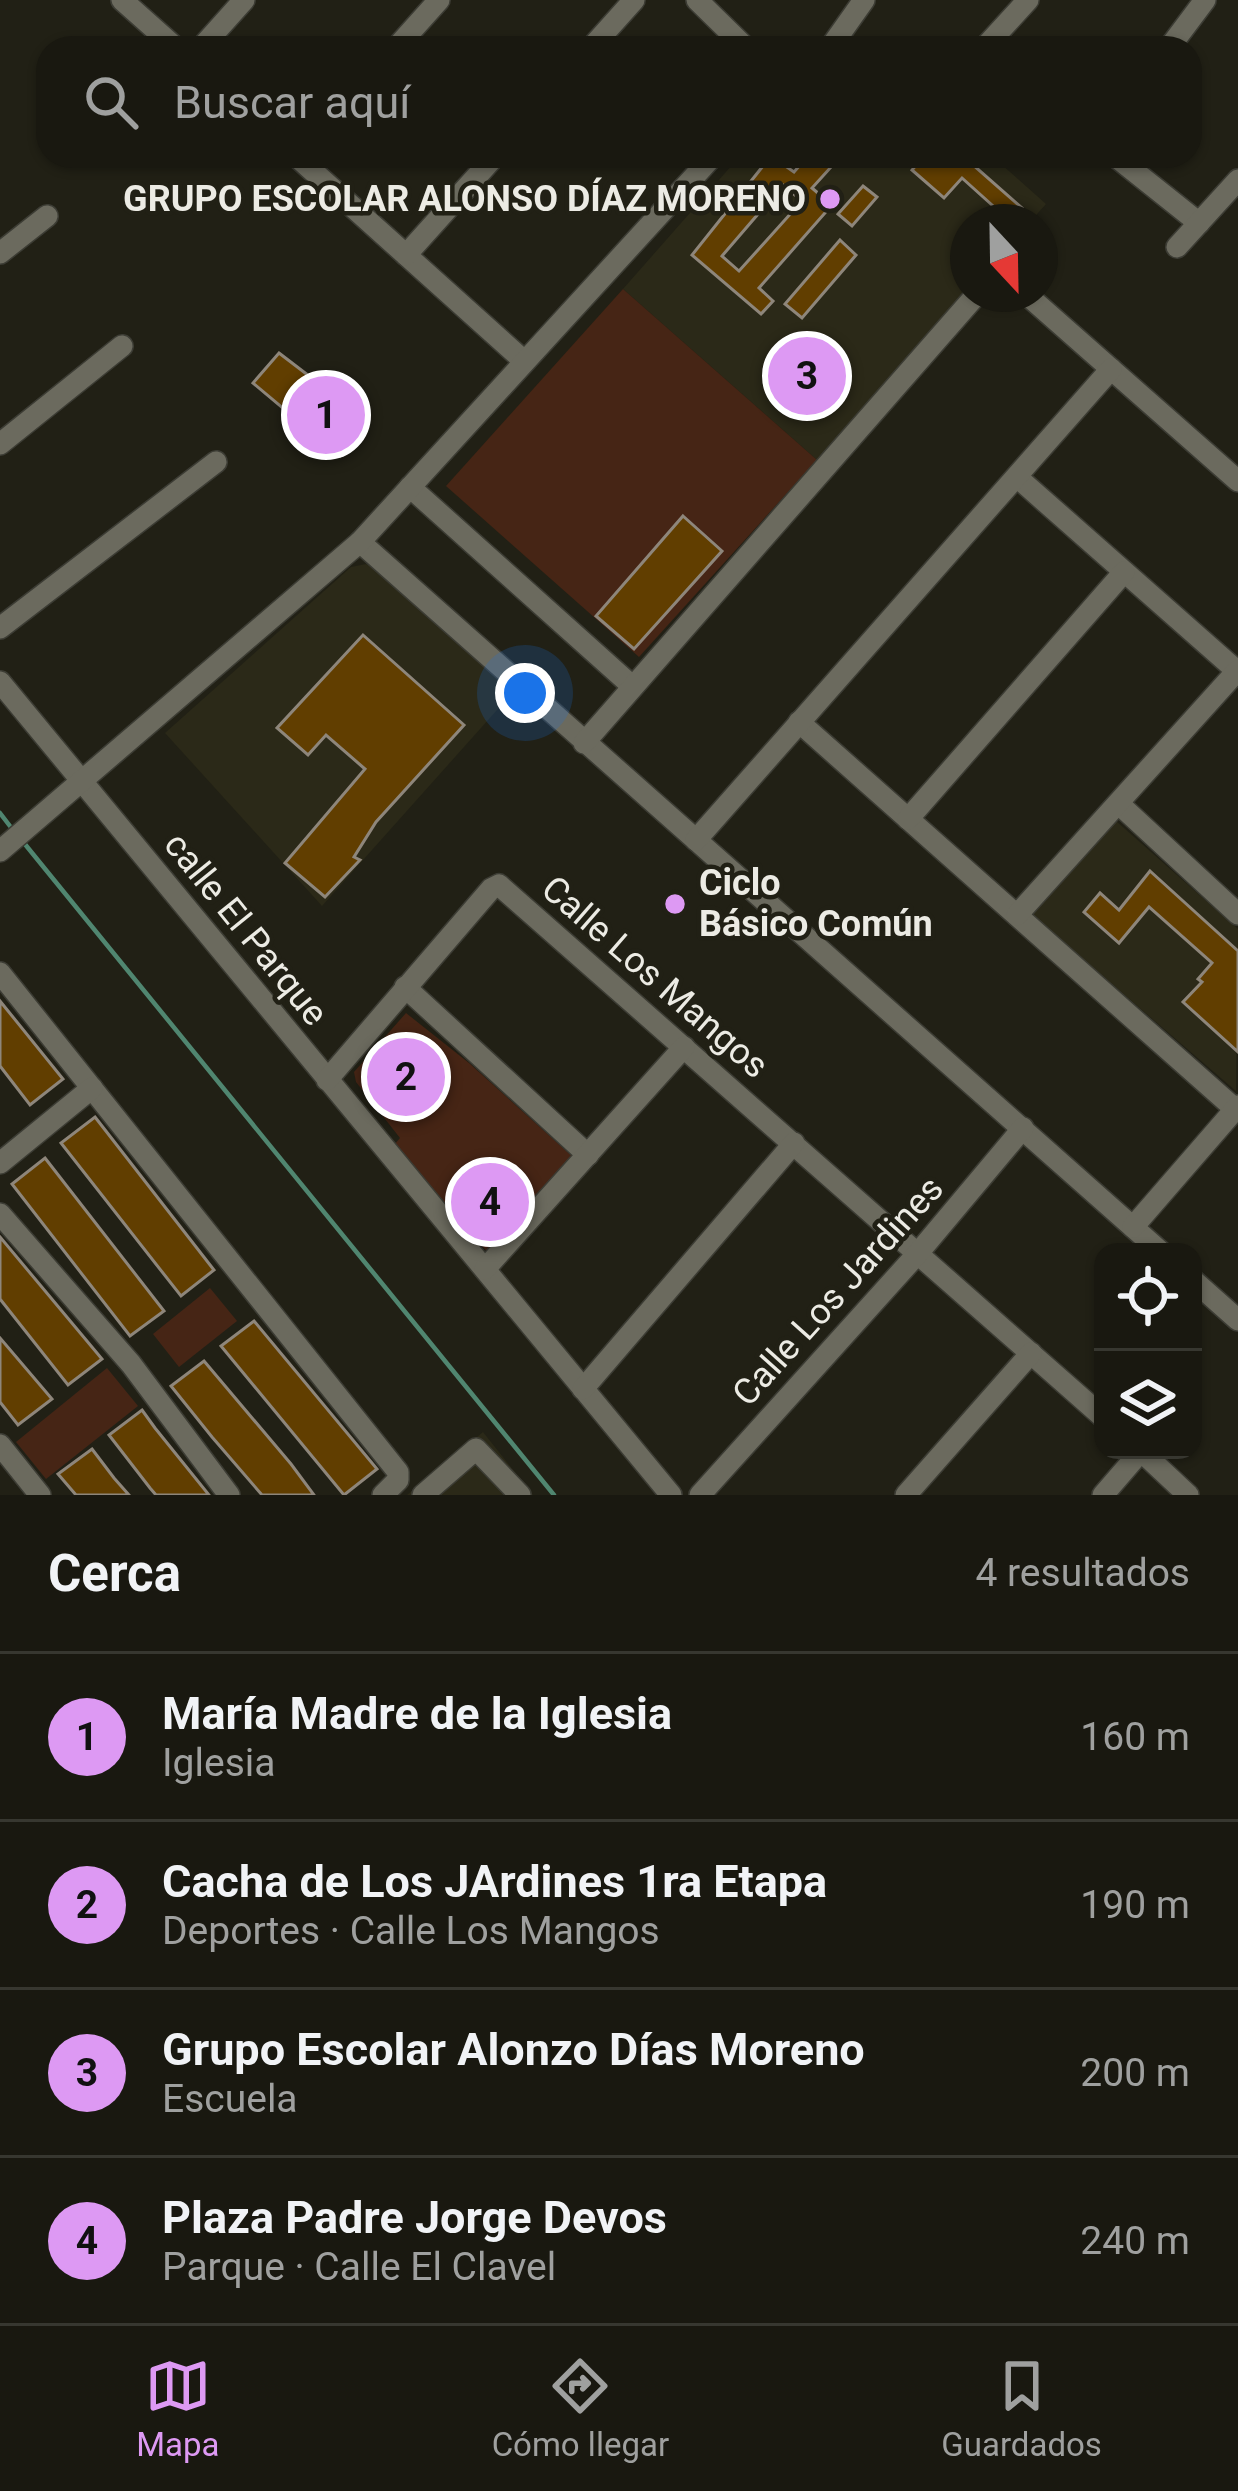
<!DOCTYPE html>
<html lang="es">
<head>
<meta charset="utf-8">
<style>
  :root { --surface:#191810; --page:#26251e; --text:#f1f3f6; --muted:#9fa09f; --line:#373730; --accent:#dd99f3 }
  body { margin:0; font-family:Roboto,sans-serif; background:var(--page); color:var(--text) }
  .controls { position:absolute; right:36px; bottom:36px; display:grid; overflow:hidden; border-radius:24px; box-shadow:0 3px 9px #0004 }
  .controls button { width:108px; height:108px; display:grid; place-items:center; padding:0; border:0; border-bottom:3px solid var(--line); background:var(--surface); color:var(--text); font:60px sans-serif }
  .compass { position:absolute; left:950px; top:204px; width:108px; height:108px; border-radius:50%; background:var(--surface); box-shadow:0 3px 9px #0004; rotate:158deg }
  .you { position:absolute; left:525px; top:693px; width:42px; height:42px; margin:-30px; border:9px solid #fff; border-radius:50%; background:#1a73e8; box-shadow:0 0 0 18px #1a73e833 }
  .badge { display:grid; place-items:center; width:78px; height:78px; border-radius:50%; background:var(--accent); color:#111; font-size:39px; font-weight:700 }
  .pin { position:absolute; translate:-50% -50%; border:6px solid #fff; box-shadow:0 3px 12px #0006 }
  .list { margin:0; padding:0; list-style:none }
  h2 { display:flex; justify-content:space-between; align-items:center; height:156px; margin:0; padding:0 48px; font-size:51px }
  h2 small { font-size:39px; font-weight:400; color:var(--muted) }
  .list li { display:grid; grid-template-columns:78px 1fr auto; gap:36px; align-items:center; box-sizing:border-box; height:168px; padding:0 48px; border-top:3px solid var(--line) }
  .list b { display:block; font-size:45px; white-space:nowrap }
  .list p { margin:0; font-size:39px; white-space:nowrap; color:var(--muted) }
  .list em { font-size:39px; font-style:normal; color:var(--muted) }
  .icon { flex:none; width:66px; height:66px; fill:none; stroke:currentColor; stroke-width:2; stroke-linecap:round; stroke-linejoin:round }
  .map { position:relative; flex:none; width:1238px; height:1495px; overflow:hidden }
  .search { position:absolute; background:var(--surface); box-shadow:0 3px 9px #0004; left:36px; right:36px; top:36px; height:132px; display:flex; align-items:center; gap:30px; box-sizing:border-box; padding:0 42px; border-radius:36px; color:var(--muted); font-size:45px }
  .sheet { height:828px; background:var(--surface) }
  nav { display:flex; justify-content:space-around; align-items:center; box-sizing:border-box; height:168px; border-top:3px solid var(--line); background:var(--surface); font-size:33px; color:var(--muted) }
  nav a { display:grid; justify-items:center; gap:6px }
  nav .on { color:var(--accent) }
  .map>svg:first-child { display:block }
</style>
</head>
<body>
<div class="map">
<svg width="1238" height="1495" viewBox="0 0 1238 1495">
  <rect width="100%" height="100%" fill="#212015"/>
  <g fill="#2b2918">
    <polygon points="740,156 992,156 1046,204 1030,222 968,222 968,292 817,460 623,289"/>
    <polygon points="366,564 381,569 514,691 322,906 165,733 351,567"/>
    <polygon points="1116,821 1238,929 1236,1091 1034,917 1033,912"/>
    <polygon points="483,1432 533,1495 407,1495"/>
  </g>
  <g fill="#462515">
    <polygon points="623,289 817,460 639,657 446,486"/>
    <polygon points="406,1013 469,1063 574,1158 489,1254 394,1145 400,1138 356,1082 354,1072"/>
    <polygon points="210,1288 237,1321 179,1367 153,1334"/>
    <polygon points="107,1368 138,1406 46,1479 16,1442"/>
  </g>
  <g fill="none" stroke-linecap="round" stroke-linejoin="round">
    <g stroke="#508670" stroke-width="4.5">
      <polyline points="0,813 13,830"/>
      <polyline points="24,843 554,1495"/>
    </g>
  </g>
  <g fill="#613e00" stroke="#8e867b" stroke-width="3" fill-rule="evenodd">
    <path d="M771,156L794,172L808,156H841L812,188L832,205L759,288L773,301L761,314L692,255ZM783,185L802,201L739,271L722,256Z"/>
    <polygon points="924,156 963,156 1022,208 1011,222 962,178 944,198 912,170"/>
    <polygon points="863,186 877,197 852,226 838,214"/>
    <polygon points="840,240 856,255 802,318 785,304"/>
    <polygon points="279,353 368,421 340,456 253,383"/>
    <polygon points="683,516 722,551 634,649 596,616"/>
    <polygon points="363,635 464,725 376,822 354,857 360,860 325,897 285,863 365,769 326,735 308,755 277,728"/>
    <polygon points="1150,871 1238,951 1238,1052 1183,1002 1202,982 1198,979 1212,963 1149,907 1119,943 1084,912 1100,893 1119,910"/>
    <polygon points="0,1001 63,1079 30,1105 0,1066"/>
    <polygon points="95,1117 214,1270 181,1296 61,1143"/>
    <polygon points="45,1158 164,1311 130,1336 12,1184"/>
    <polygon points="0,1237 102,1359 68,1385 0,1299"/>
    <polygon points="254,1321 377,1469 344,1495 221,1346"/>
    <polygon points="0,1338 52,1399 18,1425 0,1402"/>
    <polygon points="204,1361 291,1464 314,1495 262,1495 212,1437 171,1386"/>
    <polygon points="142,1410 155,1428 209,1495 156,1495 150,1488 109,1435"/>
    <polygon points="92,1449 114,1478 129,1495 76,1495 58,1474"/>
  </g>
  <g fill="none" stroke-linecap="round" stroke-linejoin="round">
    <defs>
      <g id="minor">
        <polyline points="122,0 176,48"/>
        <polyline points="697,0 746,48"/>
        <polyline points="201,48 244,0"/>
        <polyline points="396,48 439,0"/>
        <polyline points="591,48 634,0"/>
        <polyline points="830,48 864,0"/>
        <polyline points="984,48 1028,0"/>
        <polyline points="1169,48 1205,0"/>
        <polyline points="296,156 524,361"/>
        <polyline points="1115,156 1199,223"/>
        <polyline points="1177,247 1238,180"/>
        <polyline points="0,253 47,216"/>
        <polyline points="406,255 495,156"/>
        <polyline points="1026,294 1238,481"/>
        <polyline points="0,444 122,346"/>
        <polyline points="1017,477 1238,672"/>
        <polyline points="410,487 632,686"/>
        <polyline points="360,542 1161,1252"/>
        <polyline points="0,628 216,462"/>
        <polyline points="0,682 671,1495"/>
        <polyline points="799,722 1235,1109"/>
        <polyline points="584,743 977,294"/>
        <polyline points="1119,804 1238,914"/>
        <polyline points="908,819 1124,572"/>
        <polyline points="696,840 1111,369"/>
        <polyline points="0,851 360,542 713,156"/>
        <polyline points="1017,915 1237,671"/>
        <polyline points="0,973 398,1472 398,1480 383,1495"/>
        <polyline points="405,987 588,1155"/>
        <polyline points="327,1080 491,889 499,885 1103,1417"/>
        <polyline points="0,1163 92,1088"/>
        <polyline points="0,1214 131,1364 229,1495"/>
        <polyline points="1133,1227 1238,1106"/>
        <polyline points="485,1269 684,1047"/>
        <polyline points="1193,1280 1238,1320"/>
        <polyline points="583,1389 794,1143"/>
        <polyline points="0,1445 40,1495"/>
        <polyline points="1140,1450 1188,1495"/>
        <polyline points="423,1495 476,1449 520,1495"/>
        <polyline points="700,1495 919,1252 1023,1128"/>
        <polyline points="906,1495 1031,1353"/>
        <polyline points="1103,1495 1141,1451"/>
      </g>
    </defs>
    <use href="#minor" stroke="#3c3c34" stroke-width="24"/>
    <use href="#minor" stroke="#6b6a5e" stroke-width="21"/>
  </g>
  <g fill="#dd99f3" stroke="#212015" stroke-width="4.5">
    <circle cx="830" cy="199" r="12"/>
    <circle cx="675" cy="904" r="12"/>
  </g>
  <g text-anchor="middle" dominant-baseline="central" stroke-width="9" stroke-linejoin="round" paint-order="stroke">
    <g font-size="36" font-weight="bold" fill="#ecebe4" stroke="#212015" text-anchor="end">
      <text x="806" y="199">GRUPO ESCOLAR ALONSO DÍAZ MORENO</text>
      <text x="699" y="883" text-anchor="start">Ciclo<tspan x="699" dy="41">Básico Común</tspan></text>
    </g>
    <g font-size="36" fill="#ecebe4" stroke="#212015">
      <text transform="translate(246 929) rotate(51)">calle El Parque</text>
      <text transform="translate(655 977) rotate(41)">Calle Los Mangos</text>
      <text transform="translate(838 1291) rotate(-48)">Calle Los Jardines</text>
    </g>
  </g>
</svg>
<div class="controls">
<button><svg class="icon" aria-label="locate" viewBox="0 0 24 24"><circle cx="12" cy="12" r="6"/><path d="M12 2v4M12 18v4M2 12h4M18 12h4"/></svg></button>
<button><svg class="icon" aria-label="layers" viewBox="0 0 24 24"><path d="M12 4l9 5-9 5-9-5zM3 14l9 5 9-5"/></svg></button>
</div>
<svg class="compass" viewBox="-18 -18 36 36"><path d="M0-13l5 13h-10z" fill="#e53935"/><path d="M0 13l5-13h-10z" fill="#9fa09f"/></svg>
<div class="you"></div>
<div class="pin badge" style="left:326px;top:415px">1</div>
<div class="pin badge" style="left:406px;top:1077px">2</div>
<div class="pin badge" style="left:807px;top:376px">3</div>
<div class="pin badge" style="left:490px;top:1202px">4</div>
<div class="search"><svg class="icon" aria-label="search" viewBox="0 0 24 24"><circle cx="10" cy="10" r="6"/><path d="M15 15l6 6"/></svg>Buscar aquí</div>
</div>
<section class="sheet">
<h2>Cerca<small>4 resultados</small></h2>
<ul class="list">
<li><span class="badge">1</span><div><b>María Madre de la Iglesia</b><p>Iglesia</p></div><em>160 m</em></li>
<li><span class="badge">2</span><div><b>Cacha de Los JArdines 1ra Etapa</b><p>Deportes · Calle Los Mangos</p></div><em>190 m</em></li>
<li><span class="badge">3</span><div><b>Grupo Escolar Alonzo Días Moreno</b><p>Escuela</p></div><em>200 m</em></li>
<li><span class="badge">4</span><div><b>Plaza Padre Jorge Devos</b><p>Parque · Calle El Clavel</p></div><em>240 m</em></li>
</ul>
</section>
<nav>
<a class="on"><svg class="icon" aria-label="map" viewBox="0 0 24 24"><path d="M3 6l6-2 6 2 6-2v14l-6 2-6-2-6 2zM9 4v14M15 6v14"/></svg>Mapa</a>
<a><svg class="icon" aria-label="directions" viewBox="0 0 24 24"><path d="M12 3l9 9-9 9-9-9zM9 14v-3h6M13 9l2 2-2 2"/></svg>Cómo llegar</a>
<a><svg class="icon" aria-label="saved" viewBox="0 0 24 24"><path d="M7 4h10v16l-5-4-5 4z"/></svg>Guardados</a>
</nav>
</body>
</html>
